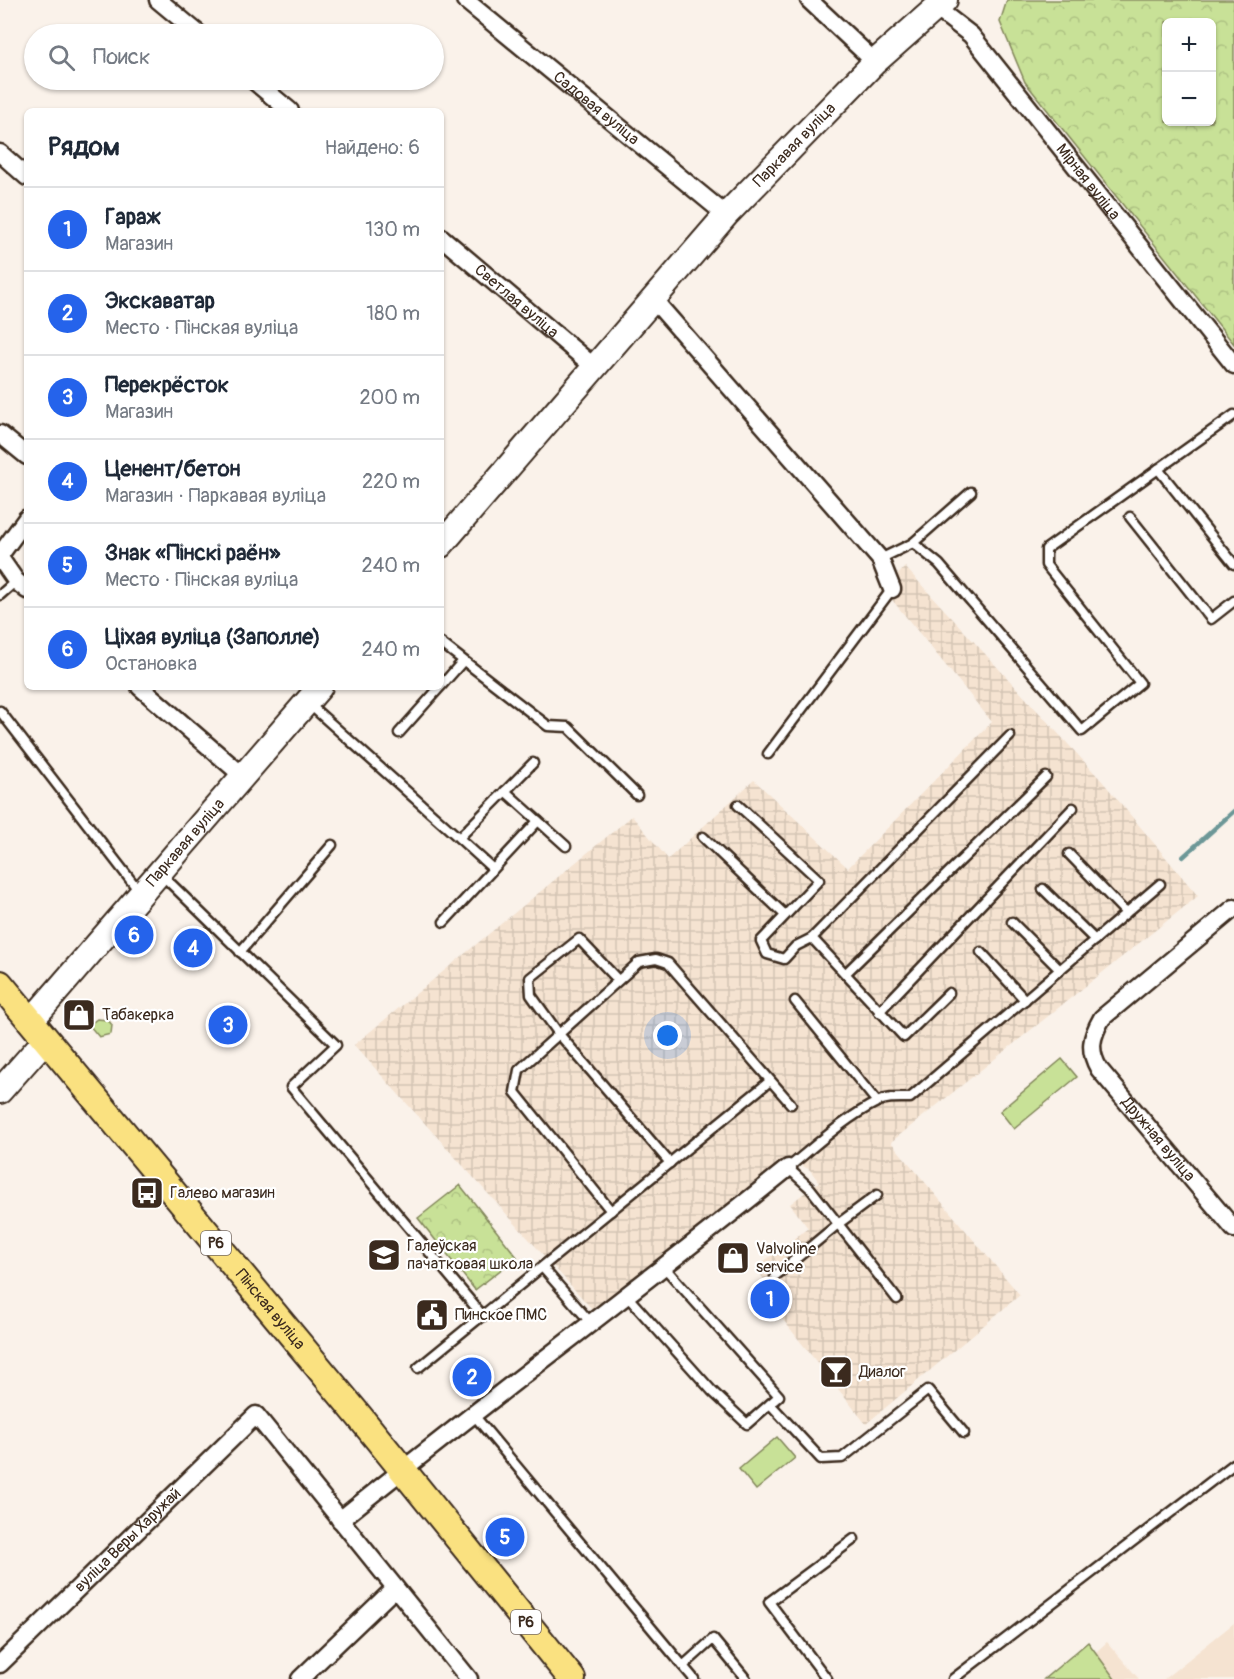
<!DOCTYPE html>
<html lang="ru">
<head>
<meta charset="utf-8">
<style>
  :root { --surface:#fff; --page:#f2f2f3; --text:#1f2937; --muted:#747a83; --line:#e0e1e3; --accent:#2563eb }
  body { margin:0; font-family:Pangolin,sans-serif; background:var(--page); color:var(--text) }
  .controls { position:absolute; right:18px; top:18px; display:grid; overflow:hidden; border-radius:9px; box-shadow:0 2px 4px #0004 }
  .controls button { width:54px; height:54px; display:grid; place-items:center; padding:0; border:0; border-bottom:2px solid var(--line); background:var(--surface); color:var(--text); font:30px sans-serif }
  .you { position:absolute; left:668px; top:1036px; width:21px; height:21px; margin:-15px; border:4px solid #fff; border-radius:50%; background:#1a73e8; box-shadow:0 0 0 9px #1a73e833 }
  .badge { display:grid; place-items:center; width:39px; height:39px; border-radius:50%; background:var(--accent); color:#fff; font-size:20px; font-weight:700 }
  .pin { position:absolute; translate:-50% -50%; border:3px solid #fff; box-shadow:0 2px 6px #0006 }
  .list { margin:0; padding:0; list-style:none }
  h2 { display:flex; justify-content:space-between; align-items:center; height:78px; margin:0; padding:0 24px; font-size:26px }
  h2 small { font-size:20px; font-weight:400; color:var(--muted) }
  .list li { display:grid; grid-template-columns:39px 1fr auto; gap:18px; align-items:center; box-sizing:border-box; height:84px; padding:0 24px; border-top:2px solid var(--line) }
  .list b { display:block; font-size:22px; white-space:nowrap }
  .list p { margin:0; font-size:20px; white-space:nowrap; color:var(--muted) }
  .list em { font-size:20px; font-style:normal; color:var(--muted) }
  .icon { flex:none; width:33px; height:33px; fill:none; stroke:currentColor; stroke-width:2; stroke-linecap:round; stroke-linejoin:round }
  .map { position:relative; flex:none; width:1234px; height:1679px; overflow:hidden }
  .search { position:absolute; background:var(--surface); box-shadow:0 2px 4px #0004; left:24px; top:24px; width:420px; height:66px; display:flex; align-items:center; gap:15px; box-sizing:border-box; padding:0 21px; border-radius:33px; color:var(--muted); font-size:22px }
  .panel { position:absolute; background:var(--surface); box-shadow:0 2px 4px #0004; left:24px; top:108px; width:420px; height:582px; border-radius:9px }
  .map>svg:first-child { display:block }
</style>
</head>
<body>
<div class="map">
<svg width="1234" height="1679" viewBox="0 0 1234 1679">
  <defs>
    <pattern id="industrial-grid" width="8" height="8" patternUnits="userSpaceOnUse" patternTransform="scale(1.5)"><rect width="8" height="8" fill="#f5e3d1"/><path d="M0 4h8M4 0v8" fill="none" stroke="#d3c3b3"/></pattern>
    <pattern id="forest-crowns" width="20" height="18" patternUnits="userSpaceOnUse" patternTransform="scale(1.5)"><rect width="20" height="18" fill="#c8e197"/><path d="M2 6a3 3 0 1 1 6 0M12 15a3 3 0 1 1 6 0" fill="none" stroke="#adc182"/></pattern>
  </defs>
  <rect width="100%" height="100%" fill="#faf2ea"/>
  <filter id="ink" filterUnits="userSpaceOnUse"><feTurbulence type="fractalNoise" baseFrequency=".0167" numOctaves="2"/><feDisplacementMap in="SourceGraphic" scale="12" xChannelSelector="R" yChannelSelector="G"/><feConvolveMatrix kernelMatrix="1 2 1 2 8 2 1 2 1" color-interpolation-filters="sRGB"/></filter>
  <g filter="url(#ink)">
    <g fill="#f5e3d1">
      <polygon points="1234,1623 1234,1679 1164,1679"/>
      <polygon points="1107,1642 1139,1679 1066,1679"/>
    </g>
    <polygon fill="url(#industrial-grid)" points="905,567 1102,781 1198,896 891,1142 1020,1295 866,1424 764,1296 772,1289 755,1268 808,1228 790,1204 819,1182 810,1170 789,1158 592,1309 354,1045 632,816 668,859 754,780 848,868 992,722 884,590"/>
    <g fill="#c8e197" stroke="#82865a" stroke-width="1.5">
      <polygon points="97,1019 108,1020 112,1025 111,1034 99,1037 89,1025"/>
      <polygon points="1062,1059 1077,1077 1014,1129 1000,1111"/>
      <polygon points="777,1437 795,1458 756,1490 739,1469"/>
      <polygon points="1088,1642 1115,1679 1044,1679"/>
    </g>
    <g fill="url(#forest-crowns)" stroke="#82865a" stroke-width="1.5" fill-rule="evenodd">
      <path d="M1007,0H1234V344L1025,82L1000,22ZM1166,22H1212V122H1166Z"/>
      <polygon points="460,1185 517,1257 475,1290 418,1218"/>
    </g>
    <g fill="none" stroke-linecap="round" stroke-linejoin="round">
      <polyline stroke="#6c9797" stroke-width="4.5" points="1183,857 1234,811"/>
      <defs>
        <g id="lane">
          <polyline points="1158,469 1234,564"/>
          <polyline points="1130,517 1211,619 1234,601"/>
          <polyline points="913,543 939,564 1082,731 1140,683 1046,565 1046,549 1234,415"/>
          <polyline points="880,559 913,543 971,492"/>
          <polyline points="0,595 16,581"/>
          <polyline points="441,643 548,726 568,727 637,795"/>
          <polyline points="441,686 463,661"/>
          <polyline points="309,704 459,838 533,763"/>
          <polyline points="0,711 139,891"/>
          <polyline points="399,733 440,687"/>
          <polyline points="768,754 892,589"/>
          <polyline points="505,791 566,846"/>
          <polyline points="738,805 819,880 761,941 767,954 784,959 796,946 812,938"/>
          <polyline points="703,837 785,915"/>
          <polyline points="459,838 493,869"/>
          <polyline points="1069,854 1126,913"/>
          <polyline points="162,875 336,1045 291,1087 483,1316"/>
          <polyline points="1043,889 1095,940"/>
          <polyline points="444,922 538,821"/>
          <polyline points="1012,922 1060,970"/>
          <polyline points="240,952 332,845"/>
          <polyline points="981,952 1025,1000"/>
          <polyline points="846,973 1046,777"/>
          <polyline points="618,980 579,939 530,978 531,995 559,1034 670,1163"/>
          <polyline points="949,993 904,1037 812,938 1010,736"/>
          <polyline points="795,1001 877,1102"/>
          <polyline points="879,1012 1073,808"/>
          <polyline points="611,1211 515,1092 519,1070 639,962 656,959 668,963 791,1104"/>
          <polyline points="543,1268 591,1323"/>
          <polyline points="775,1276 838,1224 877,1195"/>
          <polyline points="627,1296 712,1391 747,1424 779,1396 665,1268"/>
          <path d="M897,1299L810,1188L788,1168C816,1145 845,1118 877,1102C887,1097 898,1098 910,1098L1160,884"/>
          <polyline points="418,1368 770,1081"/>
          <polyline points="770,1404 821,1459 842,1458 928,1390 964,1433"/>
          <polyline points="473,1414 683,1666 713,1639 746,1679"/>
          <polyline points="683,1666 694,1679"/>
          <polyline points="827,1679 769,1602 854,1539"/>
          <polyline points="953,1679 1234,1464"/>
        </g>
        <g id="street">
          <polyline points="158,0 199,34"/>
          <path id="s1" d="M465,0L726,215"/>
          <polyline points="809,0 875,62"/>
          <path id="s2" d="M936,8L971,35L1234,365"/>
          <polyline points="253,80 290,111"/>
          <polyline points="0,153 27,177"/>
          <path id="s3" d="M441,237L593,366"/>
          <polyline points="653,299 880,559 892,589"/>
          <polyline points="0,434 27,456"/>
          <polyline points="0,555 27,518"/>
          <polyline points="0,558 16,581 27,590"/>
          <polyline points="140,687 243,776"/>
          <path id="s4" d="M1234,908L1102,1018C1091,1037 1088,1050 1099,1069L1234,1229"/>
          <path d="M340,1520C488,1400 641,1287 788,1168"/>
          <path id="s5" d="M0,1664L256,1415L469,1679"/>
          <polyline points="300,1679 395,1588"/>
        </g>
        <g id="secondary">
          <path id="s6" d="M441,545L726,215L875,62L945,0"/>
          <path id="s7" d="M31,1021L320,687"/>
          <polyline points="0,1091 46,1039"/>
        </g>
        <g id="primary">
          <path id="s8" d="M0,984L359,1416L572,1679"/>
        </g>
      </defs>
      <use href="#lane" stroke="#3b2a1e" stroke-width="13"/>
      <use href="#street" stroke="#3b2a1e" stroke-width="21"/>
      <use href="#secondary" stroke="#3b2a1e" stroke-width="28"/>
      <use href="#primary" stroke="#3b2a1e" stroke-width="30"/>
      <use href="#lane" stroke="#fff" stroke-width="8"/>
      <use href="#street" stroke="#fff" stroke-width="16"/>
      <use href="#secondary" stroke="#fff" stroke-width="24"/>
      <use href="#primary" stroke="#fae180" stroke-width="26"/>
    </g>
  </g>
  <defs>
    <symbol id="shop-square" viewBox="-11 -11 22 22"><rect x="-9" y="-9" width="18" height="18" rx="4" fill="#3b2a1e" stroke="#fff"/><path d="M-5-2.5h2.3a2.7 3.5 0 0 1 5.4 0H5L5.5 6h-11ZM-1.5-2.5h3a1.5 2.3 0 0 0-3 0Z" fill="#fff"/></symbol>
    <symbol id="bus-square" viewBox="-11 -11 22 22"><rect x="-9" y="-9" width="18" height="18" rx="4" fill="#3b2a1e" stroke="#fff"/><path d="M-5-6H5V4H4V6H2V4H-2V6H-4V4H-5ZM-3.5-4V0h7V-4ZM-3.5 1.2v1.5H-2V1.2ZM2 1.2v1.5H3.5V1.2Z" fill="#fff"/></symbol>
    <symbol id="school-square" viewBox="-11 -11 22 22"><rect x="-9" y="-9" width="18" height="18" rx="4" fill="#3b2a1e" stroke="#fff"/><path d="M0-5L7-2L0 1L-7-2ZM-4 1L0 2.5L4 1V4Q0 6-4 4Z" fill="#fff"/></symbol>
    <symbol id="civic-square" viewBox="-11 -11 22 22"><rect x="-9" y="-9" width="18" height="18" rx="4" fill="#3b2a1e" stroke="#fff"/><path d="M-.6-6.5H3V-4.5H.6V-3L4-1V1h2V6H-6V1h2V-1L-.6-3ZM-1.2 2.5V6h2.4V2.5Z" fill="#fff"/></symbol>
    <symbol id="bar-square" viewBox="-11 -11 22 22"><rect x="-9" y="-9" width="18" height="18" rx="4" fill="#3b2a1e" stroke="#fff"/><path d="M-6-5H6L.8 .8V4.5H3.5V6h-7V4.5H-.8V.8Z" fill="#fff"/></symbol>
  </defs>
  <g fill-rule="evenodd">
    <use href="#shop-square" x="60" y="996" width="38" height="38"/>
    <use href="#bus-square" x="128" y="1174" width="38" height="38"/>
    <use href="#school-square" x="365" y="1236" width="38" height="38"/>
    <use href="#shop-square" x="714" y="1239" width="38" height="38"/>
    <use href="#civic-square" x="413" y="1296" width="38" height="38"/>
    <use href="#bar-square" x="817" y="1353" width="38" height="38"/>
  </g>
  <g text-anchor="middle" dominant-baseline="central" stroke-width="4.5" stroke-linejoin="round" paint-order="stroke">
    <g fill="#fff" stroke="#766a62" stroke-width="1.5">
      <rect x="201" y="1231" width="30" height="24" rx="4.5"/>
      <rect x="511" y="1610" width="30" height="24" rx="4.5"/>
    </g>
    <g font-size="15" font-weight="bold" fill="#3b2a1e">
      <text x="216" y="1243">Р6</text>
      <text x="526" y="1622">Р6</text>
    </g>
    <g font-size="16" fill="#3b2a1e" stroke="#fff">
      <text stroke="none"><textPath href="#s1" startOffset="170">Садовая вуліца</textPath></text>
      <text stroke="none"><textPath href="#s6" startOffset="534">Паркавая вуліца</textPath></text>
      <text stroke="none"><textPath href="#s2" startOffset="232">Мірная вуліца</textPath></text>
      <text stroke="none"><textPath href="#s3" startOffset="99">Светлая вуліца</textPath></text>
      <text stroke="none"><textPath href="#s7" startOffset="236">Паркавая вуліца</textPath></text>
      <text stroke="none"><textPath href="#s4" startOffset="318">Дружная вуліца</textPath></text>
      <text stroke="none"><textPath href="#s8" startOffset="423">Пінская вуліца</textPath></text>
      <text stroke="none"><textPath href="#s5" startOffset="178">вуліца Веры Харужай</textPath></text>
    </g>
    <g font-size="16" fill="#3b2a1e" stroke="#fff" text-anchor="start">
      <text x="102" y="1015">Табакерка</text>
      <text x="170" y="1193">Галево магазин</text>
      <text x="407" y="1246">Галеўская<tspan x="407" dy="18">пачатковая школа</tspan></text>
      <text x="756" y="1249">Valvoline<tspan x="756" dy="18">service</tspan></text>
      <text x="455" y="1315">Пинское ПМС</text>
      <text x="859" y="1372">Диалог</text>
    </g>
  </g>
</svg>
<div class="controls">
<button>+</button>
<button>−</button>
</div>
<div class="you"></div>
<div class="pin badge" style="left:770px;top:1299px">1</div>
<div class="pin badge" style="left:472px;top:1377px">2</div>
<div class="pin badge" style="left:228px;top:1025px">3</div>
<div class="pin badge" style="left:193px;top:948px">4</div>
<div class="pin badge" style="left:505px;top:1537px">5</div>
<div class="pin badge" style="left:134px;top:935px">6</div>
<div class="search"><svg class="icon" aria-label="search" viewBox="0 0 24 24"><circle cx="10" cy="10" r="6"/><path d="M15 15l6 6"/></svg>Поиск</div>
<section class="panel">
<h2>Рядом<small>Найдено: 6</small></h2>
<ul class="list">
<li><span class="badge">1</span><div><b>Гараж</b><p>Магазин</p></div><em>130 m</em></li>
<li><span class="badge">2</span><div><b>Экскаватар</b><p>Место · Пінская вуліца</p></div><em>180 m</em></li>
<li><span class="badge">3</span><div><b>Перекрёсток</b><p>Магазин</p></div><em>200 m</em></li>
<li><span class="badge">4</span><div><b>Ценент/бетон</b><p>Магазин · Паркавая вуліца</p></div><em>220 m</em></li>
<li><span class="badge">5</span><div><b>Знак «Пінскі раён»</b><p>Место · Пінская вуліца</p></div><em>240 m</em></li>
<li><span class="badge">6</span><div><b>Ціхая вуліца (Заполле)</b><p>Остановка</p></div><em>240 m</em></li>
</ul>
</section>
</div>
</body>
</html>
